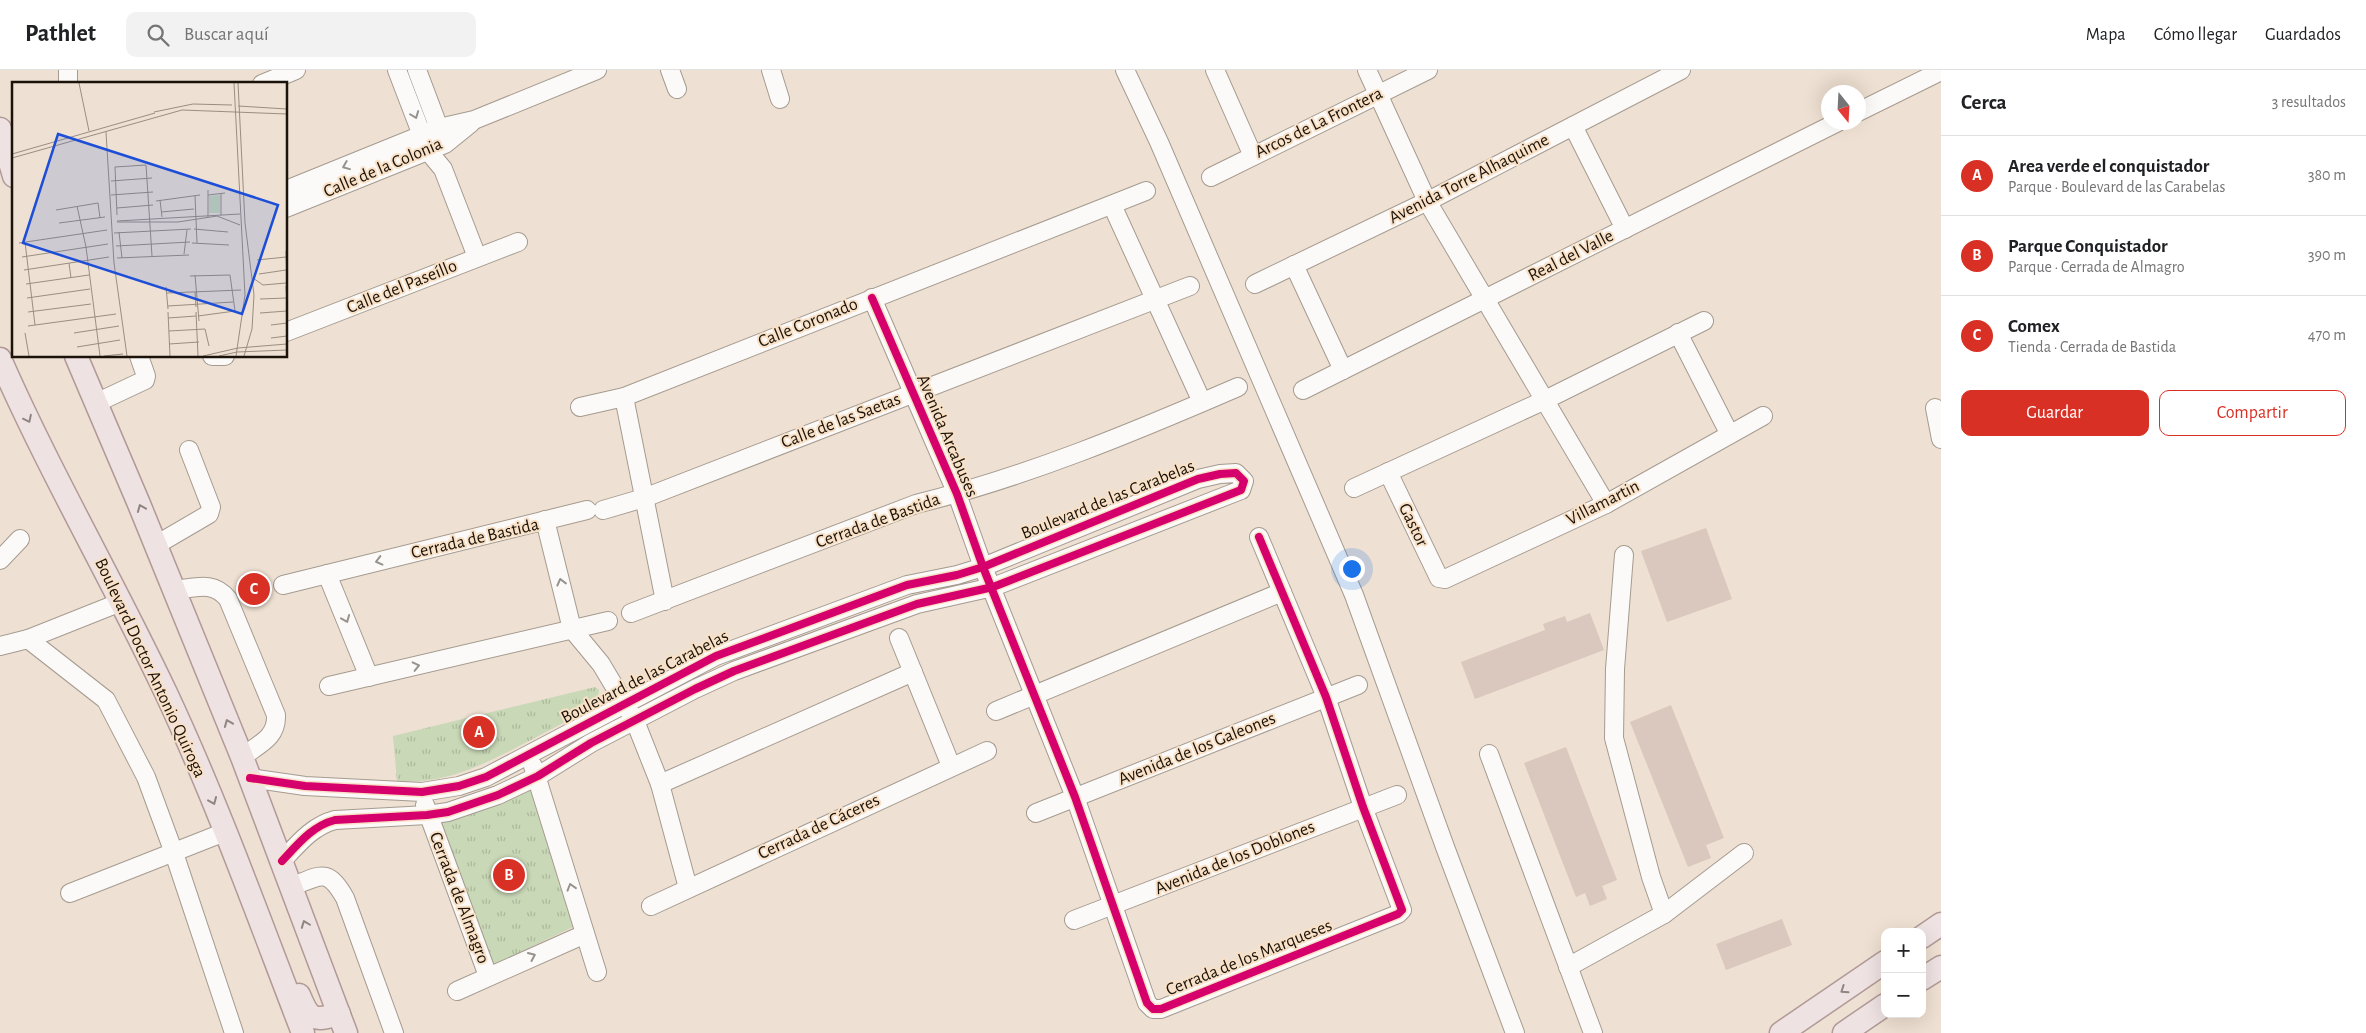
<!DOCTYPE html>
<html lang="es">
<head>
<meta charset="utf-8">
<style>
  :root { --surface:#fff; --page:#f2f2f2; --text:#202124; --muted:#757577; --line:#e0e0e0; --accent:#d93025 }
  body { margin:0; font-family:"Alegreya Sans",sans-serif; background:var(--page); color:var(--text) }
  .controls { position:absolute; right:15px; bottom:15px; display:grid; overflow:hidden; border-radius:10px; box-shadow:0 5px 20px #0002 }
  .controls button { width:45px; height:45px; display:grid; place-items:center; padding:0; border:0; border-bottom:1px solid var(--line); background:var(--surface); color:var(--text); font:25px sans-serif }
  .compass { position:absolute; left:1821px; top:15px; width:45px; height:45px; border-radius:50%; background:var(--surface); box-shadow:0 5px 20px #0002; rotate:162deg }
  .you { position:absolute; left:1351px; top:498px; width:18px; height:18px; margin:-12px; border:4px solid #fff; border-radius:50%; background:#1a73e8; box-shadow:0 0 0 8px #1a73e833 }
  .badge { display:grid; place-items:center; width:32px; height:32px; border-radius:50%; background:var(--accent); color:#fff; font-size:16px; font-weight:700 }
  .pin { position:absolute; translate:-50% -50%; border:2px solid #fff; box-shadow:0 1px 5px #0006 }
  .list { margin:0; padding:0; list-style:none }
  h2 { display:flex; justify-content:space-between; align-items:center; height:65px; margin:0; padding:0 20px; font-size:21px }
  h2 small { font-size:16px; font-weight:400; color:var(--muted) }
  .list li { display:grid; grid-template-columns:32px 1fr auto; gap:15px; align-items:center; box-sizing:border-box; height:80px; padding:0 20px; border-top:1px solid var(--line) }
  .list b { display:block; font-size:19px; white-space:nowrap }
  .list p { margin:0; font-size:16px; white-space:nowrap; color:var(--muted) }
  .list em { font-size:16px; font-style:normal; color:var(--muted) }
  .actions { display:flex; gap:10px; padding:15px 20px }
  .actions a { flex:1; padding:11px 0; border:1px solid var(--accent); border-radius:10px; text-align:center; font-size:18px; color:var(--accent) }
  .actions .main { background:var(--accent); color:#fff }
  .icon { flex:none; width:28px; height:28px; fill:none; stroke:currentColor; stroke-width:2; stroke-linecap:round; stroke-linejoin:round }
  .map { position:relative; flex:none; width:1941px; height:963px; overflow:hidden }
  header { display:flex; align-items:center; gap:30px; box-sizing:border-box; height:70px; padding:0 25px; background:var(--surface); border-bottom:1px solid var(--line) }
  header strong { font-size:24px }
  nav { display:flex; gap:28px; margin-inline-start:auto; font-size:18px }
  .search { width:350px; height:45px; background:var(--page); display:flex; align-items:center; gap:12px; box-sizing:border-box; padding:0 18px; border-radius:10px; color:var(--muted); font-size:19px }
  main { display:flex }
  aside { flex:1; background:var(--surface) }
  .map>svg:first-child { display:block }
</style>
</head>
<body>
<header>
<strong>Pathlet</strong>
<div class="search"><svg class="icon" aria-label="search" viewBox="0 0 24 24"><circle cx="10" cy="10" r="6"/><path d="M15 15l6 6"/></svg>Buscar aquí</div>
<nav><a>Mapa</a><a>Cómo llegar</a><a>Guardados</a></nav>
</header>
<main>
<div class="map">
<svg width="1941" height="963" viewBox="0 0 1941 963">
  <defs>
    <pattern id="grass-tufts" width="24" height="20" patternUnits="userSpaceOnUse" patternTransform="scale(1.25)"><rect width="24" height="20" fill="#c9d8b7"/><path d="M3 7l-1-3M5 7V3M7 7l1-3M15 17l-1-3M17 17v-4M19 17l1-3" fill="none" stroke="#acb89c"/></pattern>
  </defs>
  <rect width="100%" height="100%" fill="#eee0d2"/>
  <g fill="url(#grass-tufts)">
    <path d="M595,617L599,620L597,635C572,648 547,662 521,675C483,695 443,715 397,711L393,666Z"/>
    <polygon points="533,719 573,857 493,895 440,752"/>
  </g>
  <g fill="#dac7be">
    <polygon points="1706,458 1732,529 1667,552 1641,481"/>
    <polygon points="1590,543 1604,580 1475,629 1461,592 1545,560 1543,554 1565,546 1567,552"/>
    <polygon points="1671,635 1724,768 1706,775 1711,788 1688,797 1630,652"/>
    <polygon points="1566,677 1617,810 1602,816 1607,829 1590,836 1585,823 1576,827 1524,693"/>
    <polygon points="1782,849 1792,875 1726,900 1716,874"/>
  </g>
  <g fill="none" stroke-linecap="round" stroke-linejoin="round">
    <defs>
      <g id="minor">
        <polyline points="397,0 428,81 443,99 477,187"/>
        <polyline points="417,0 443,69"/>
        <polyline points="670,0 677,19"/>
        <polyline points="771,0 780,29"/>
        <polyline points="1125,0 1159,72 1354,525 1445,777 1515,963"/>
        <polyline points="1215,0 1253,86"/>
        <polyline points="1367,0 1427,131 1606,434"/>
        <polyline points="68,14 68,0"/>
        <polyline points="262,14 296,0"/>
        <polyline points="1858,42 1941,1"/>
        <polyline points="1573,56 1625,159"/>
        <polyline points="1211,107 1428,0"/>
        <polyline points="286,120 439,58 474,50 597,0"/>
        <polyline points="1112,135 1202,332"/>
        <polyline points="286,138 445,74 471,53"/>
        <polyline points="1294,195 1343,300"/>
        <polyline points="1255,214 1436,127 1681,0"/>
        <polyline points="872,228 957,424 983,497 1075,727 1147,933 1153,939 1161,939 1398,844 1402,840 1363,737 1326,627 1259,467"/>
        <polyline points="286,262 518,172"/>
        <polyline points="1678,263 1729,363"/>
        <polyline points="212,286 225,286"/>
        <polyline points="1303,320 1838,52"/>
        <polyline points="624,327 665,531"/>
        <polyline points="96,333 145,310 146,306 139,286"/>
        <polyline points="580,337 624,327 1146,121"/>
        <polyline points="1935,338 1941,369"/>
        <polyline points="1388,402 1439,508 1445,509 1606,434 1763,346"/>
        <polyline points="1354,418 1545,330 1704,251"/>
        <polyline points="603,440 644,428 1190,216"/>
        <polyline points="545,450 572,559 601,594 635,651 660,714 688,818"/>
        <polyline points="156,475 209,444 211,437 189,380"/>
        <polyline points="0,490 20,469"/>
        <polyline points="327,504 369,607"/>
        <polyline points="283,515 587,440"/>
        <path d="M174,520C195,518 213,510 228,529L276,645C277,668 259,674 242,687"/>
        <path d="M631,543L916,434C1026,407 1134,362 1238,317"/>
        <polyline points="899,568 951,696"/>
        <polyline points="28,569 121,532"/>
        <polyline points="0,576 28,569 106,630 146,707 174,783 234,963"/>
        <polyline points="329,616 608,551"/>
        <polyline points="996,641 1282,522"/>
        <polyline points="1489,684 1593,963"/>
        <polyline points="533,696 597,902"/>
        <path d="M250,708L305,716L422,722L459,716L486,707L716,586L907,515L957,505L983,497L1198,409L1220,404L1236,403L1244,411L1241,420L993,517L917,534L734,601L695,619L591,673L538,706L498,725L448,742L427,745L335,750C312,756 298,774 282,791"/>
        <polyline points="660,714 913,602"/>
        <polyline points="425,735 488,906"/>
        <polyline points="1036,743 1358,615"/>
        <path d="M291,817C321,805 327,797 345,828L394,963"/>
        <polyline points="70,823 225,762"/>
        <polyline points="651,836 987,681"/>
        <polyline points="1664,844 1744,783"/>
        <polyline points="1074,850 1397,725"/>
        <polyline points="1568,897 1664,844 1651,807 1614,668 1615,599 1624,485"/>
        <polyline points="457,921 585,864"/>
      </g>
      <g id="major">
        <polyline points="0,59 14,106"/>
        <polyline points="76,286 139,434 242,687 346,963"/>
        <path d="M0,289C50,403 113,511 166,623C218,734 259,849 303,963"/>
        <polyline points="1922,867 1941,854"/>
        <polyline points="1922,909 1941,897"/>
        <path d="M299,925C309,949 312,952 339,944"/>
        <polyline points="1781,963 1885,892"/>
        <polyline points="1844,963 1885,935"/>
      </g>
    </defs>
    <use href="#minor" stroke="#a59b90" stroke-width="20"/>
    <use href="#major" stroke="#b19997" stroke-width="25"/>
    <use href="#minor" stroke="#fcfaf8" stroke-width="18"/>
    <use href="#major" stroke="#eee2e2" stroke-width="22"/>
    <defs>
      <g id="cycleway">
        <polyline points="872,228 957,424 983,497 1075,727 1147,933 1153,939 1161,939 1398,844 1402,840 1363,737 1326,627 1259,467"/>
        <path d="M250,708L305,716L422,722L459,716L486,707L716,586L907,515L957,505L983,497L1198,409L1220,404L1236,403L1244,411L1241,420L993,517L917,534L734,601L695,619L591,673L538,706L498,725L448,742L427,745L335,750C312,756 298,774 282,791"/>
      </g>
    </defs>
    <use href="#cycleway" stroke="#f9e1c7" stroke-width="11"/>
    <use href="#cycleway" stroke="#d6006c" stroke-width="8"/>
  </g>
  <defs><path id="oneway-chevron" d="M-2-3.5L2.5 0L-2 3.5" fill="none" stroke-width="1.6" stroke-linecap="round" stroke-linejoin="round" transform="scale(1.25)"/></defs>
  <g stroke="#97928d">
    <use href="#oneway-chevron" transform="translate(415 45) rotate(69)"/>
    <use href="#oneway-chevron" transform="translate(346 96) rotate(158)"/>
    <use href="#oneway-chevron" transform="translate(379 491) rotate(166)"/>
    <use href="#oneway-chevron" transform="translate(561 512) rotate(-104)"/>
    <use href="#oneway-chevron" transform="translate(346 549) rotate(68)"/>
    <use href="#oneway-chevron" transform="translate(416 596) rotate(-13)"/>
    <use href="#oneway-chevron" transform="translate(571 817) rotate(-107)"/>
    <use href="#oneway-chevron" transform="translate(532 886) rotate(-24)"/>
  </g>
  <g stroke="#8f8581">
    <use href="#oneway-chevron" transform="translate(28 349) rotate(64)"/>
    <use href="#oneway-chevron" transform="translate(141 438) rotate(-112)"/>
    <use href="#oneway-chevron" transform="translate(228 653) rotate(-112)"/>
    <use href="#oneway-chevron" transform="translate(213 731) rotate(67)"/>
    <use href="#oneway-chevron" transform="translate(305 854) rotate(-111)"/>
    <use href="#oneway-chevron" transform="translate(1844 920) rotate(146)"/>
  </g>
  <g text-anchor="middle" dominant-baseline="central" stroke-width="4" stroke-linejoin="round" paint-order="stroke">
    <g font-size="18" fill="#1b130a" stroke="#f9e1c7">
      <text transform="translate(1319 53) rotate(-26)">Arcos de La Frontera</text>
      <text transform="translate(383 98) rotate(-23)">Calle de la Colonia</text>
      <text transform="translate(1469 109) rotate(-27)">Avenida Torre Alhaquime</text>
      <text transform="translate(1571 186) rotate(-27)">Real del Valle</text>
      <text transform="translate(402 217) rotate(-22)">Calle del Paseíllo</text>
      <text transform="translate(808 253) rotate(-22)">Calle Coronado</text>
      <text transform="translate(841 351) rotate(-21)">Calle de las Saetas</text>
      <text transform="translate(947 366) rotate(67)">Avenida Arcabuses</text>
      <text transform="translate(1108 430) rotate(-22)">Boulevard de las Carabelas</text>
      <text transform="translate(1603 433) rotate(-27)">Villamartin</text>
      <text transform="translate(878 451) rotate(-20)">Cerrada de Bastida</text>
      <text transform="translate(1413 455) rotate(64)">Gastor</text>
      <text transform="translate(475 469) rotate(-13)">Cerrada de Bastida</text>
      <text transform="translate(150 598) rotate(65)">Boulevard Doctor Antonio Quiroga</text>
      <text transform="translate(645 607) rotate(-27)">Boulevard de las Carabelas</text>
      <text transform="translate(1197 679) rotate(-22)">Avenida de los Galeones</text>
      <text transform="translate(819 757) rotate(-25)">Cerrada de Cáceres</text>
      <text transform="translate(1235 788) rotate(-22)">Avenida de los Doblones</text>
      <text transform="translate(459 828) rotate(69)">Cerrada de Almagro</text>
      <text transform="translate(1249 888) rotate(-22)">Cerrada de los Marqueses</text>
    </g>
  </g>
  <g transform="translate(12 12)">
    <rect width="275" height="275" fill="#eee0d2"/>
    <path d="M208,113V131H197V114Z" fill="#c9d8b7"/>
    <path fill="none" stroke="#9a8e82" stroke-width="1" d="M67,1L77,49M222,1L233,213L224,274M226,1L233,141L242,213L240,247L232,274M226,24L275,27M142,30L181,22L220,23M94,50L102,181L115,274M0,72L143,31M0,76L170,28L275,32M99,99L140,96M209,112V133M99,113L141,110M196,113L213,111M183,114L185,161M148,118L150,135M144,119L188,113M65,124L74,165L88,274M105,126L141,123M44,128L86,121L88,136M149,130L182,127M105,133L103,85L134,83L140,174M196,135V108M105,139L228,132M105,140H166L205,134L228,143M47,141L93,135M182,147L216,150M107,150L110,176M102,151L179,147M13,160L23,243M7,161L95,148M180,161L217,163M104,164L178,160M274,169L275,201M172,172L175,148M10,175L96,162M105,176L177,173M245,178L274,175M57,181L59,196M12,188L97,175M247,192L274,188M183,193L187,239M178,194L218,193L223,229L186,234M241,196L251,203L274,201M14,202L77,193M274,204L275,220M154,205L156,227M183,210L184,225M155,211L229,208M15,216L78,207M248,217L274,216M156,224L221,220M16,230L79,222M156,230L158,274M184,230L186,274M248,231L275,229M156,236L184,234M259,243L275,241M16,244L104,232M157,249L193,247L197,264M13,251L17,274M62,251L107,244M259,256L275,254M157,262L187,260M65,265L108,258M226,266L275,262M225,270L275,268M92,274L111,272M191,274L226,266M207,274L225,270"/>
    <path fill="#1d4ed8" fill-opacity="0.15" stroke="#1d4ed8" stroke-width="2.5" d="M46,52L266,123L230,232L11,161Z"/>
    <rect width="275" height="275" fill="none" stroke="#1b130a" stroke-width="2.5"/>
  </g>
</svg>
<div class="controls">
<button>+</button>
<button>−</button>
</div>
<svg class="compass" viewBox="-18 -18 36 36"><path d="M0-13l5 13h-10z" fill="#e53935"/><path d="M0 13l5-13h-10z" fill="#757577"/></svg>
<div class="you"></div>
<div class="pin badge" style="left:479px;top:662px">A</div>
<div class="pin badge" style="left:509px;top:805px">B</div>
<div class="pin badge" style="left:254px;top:519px">C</div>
</div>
<aside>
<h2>Cerca<small>3 resultados</small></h2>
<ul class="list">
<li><span class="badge">A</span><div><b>Area verde el conquistador</b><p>Parque · Boulevard de las Carabelas</p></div><em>380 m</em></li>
<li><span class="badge">B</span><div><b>Parque Conquistador</b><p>Parque · Cerrada de Almagro</p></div><em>390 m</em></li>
<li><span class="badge">C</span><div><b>Comex</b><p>Tienda · Cerrada de Bastida</p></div><em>470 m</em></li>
</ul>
<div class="actions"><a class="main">Guardar</a><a>Compartir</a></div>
</aside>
</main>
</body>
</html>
